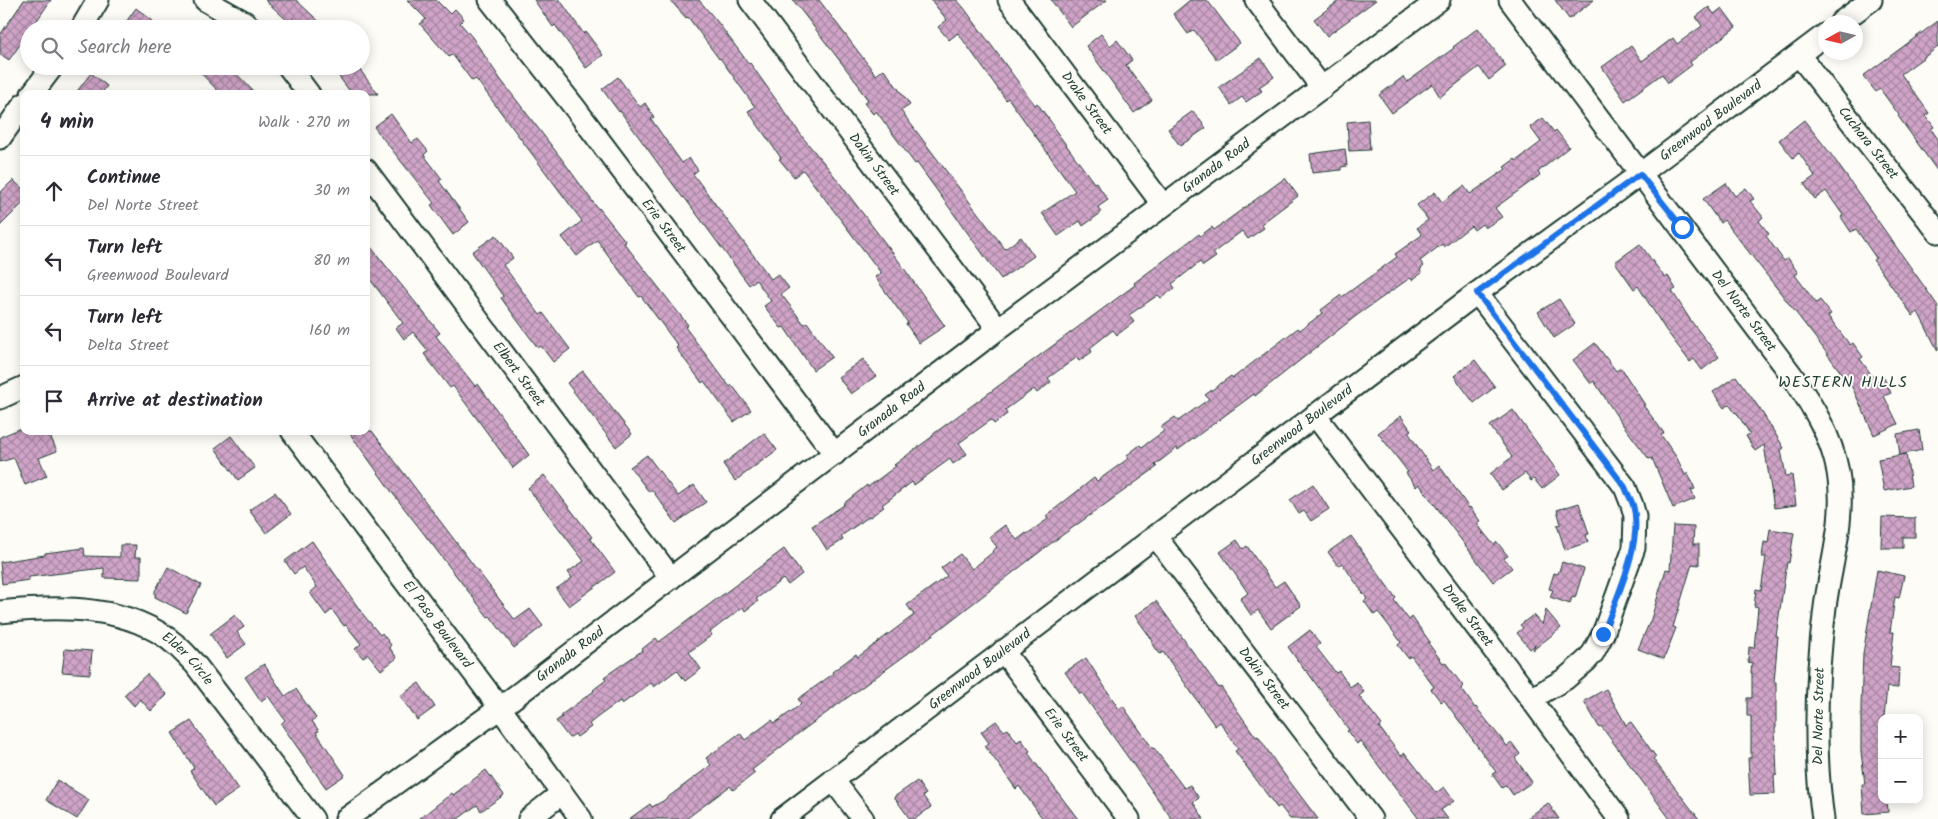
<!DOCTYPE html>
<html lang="en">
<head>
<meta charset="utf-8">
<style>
  :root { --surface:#fff; --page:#f2f2f3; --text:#2b2b33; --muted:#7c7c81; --line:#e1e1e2 }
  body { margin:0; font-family:Kalam,sans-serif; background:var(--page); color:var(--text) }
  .controls { position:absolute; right:15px; bottom:15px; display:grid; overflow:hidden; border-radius:10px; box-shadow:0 2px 12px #0003 }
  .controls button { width:45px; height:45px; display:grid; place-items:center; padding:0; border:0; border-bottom:1px solid var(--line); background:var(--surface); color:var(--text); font:25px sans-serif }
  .compass { position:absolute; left:1818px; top:15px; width:45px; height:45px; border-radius:50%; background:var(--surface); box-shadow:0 2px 12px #0003; rotate:262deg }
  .stop { position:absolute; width:15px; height:15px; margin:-11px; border:4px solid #1a73e8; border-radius:50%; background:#fff }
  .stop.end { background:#1a73e8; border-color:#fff; box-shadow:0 1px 5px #0008 }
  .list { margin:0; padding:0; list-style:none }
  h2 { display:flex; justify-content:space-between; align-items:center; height:65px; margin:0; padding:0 20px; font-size:21px }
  h2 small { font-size:16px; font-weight:400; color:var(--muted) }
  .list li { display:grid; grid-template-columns:32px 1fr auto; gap:15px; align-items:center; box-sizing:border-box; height:70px; padding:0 20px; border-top:1px solid var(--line) }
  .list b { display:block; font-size:19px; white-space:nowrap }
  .list p { margin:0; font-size:16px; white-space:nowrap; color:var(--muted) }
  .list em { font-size:16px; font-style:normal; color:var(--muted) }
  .icon { flex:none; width:28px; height:28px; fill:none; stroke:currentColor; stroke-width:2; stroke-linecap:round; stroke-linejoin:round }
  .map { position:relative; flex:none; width:1938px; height:819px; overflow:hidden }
  .search { position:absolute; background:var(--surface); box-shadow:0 2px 12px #0003; left:20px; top:20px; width:350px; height:55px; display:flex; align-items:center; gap:12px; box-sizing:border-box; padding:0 18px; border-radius:28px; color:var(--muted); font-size:19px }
  .panel { position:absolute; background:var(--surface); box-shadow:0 2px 12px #0003; left:20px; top:90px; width:350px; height:345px; border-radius:10px }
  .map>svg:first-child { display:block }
</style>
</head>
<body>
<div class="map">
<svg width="1938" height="819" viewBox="0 0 1938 819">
  <defs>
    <pattern id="building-cross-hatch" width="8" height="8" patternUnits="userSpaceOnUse" patternTransform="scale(1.25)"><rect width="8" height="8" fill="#d0a4c8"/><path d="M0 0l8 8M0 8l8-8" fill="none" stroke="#a887a3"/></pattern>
  </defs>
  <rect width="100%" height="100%" fill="#fdfcf7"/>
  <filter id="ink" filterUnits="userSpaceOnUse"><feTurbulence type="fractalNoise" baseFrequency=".02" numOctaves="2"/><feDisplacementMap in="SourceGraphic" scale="10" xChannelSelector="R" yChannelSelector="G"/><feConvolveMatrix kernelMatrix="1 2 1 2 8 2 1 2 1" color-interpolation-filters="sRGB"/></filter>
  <g filter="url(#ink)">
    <g fill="url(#building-cross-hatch)" stroke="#1f3d34">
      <polygon points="24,0 51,0 31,29 29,29 29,32 9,60 0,54 0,35"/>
      <polygon points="265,0 296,0 327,29 301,29 294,18 290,23"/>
      <polygon points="407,0 436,0 450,14 455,9 464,19 460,23 472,37 501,80 564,162 598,209 599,208 626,242 624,243 688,325 685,327 730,387 732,385 751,410 734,422 704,381 702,383 676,348 678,346 641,296 639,297 597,240 577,256 562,237 582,221 476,79 472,81 452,54 449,57 420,24 426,19"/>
      <polygon points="534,0 560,0 584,34 586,32 603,55 586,68 555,25 553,27"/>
      <polygon points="670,0 699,0 716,20 749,64 750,63 804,139 829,169 898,260 945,326 919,343 906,324 908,323 875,277 881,273 803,170 794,177 779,159 781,158 748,111 755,107 720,58 719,59 688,17 686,18"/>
      <polygon points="793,0 819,0 876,75 884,69 910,105 901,111 1005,249 1021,237 1034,256 1001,279 917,163 915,164 876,111 873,114 864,103 868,100 859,88 860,87"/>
      <polygon points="931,0 957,0 964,8 1035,105 1037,103 1054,126 1053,127 1094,183 1096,182 1108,200 1098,207 1101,213 1083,226 1080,221 1058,236 1042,213 1075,191 1008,98 1006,100 958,33 949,40 938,27 947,20"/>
      <polygon points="1051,0 1107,0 1071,27"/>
      <polygon points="1190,0 1207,0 1240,43 1217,60 1194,30 1188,34 1173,14"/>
      <polygon points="1340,0 1376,0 1327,36 1314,19"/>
      <polygon points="1555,0 1594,0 1569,19"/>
      <polygon points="1709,7 1714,14 1722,8 1736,27 1690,62 1692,65 1668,83 1662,74 1625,101 1602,67 1631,46 1642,61 1673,38 1677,44 1702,26 1696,17"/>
      <polygon points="136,8 153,21 147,29 121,29"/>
      <polygon points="1938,21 1938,47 1901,74 1929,113 1926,116 1934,127 1931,129 1938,139 1938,172 1898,116 1899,115 1880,89 1876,92 1863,76"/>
      <polygon points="1478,28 1506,66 1489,80 1479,67 1440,97 1432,84 1392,113 1379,95 1403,77 1407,82 1454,48 1453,47"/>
      <polygon points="1101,34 1110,46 1117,40 1132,60 1126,65 1152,100 1134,113 1086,46"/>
      <polygon points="1261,58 1274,77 1259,87 1262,91 1246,102 1242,97 1231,105 1219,87"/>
      <polygon points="194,66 229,66 256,94 221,94"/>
      <polygon points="331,66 357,66 378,94 352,94"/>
      <polygon points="91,73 107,86 101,94 75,94"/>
      <polygon points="618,77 640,107 645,103 654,117 651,119 682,163 689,158 698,170 693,174 771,279 778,274 789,288 781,294 804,324 807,322 832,357 813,370 784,327 781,328 764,306 771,301 756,280 749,285 684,197 683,198 620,111 619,112 602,89"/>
      <polygon points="1193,111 1206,128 1180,146 1168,129"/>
      <polygon points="391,114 412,143 418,139 428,151 424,155 442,179 439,181 469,222 453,235 431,205 434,203 374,127"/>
      <polygon points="1543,118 1554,132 1556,130 1569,147 1538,172 1540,175 1495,208 1502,217 1485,228 1482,224 1474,230 1471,226 1444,247 1442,244 1420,261 1424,266 1420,270 1422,273 1412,280 1410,278 1356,316 1255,396 1254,394 1178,450 1177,448 1155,465 1157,467 1050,544 914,649 799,733 752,770 755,773 733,790 730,786 686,819 629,819 650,804 652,807 663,801 711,765 706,758 740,733 745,740 772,720 775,723 796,708 801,703 798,699 833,674 832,672 856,654 858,657 914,615 907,605 947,576 941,568 960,554 972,569 993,552 992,551 997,547 989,537 1005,525 1017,540 1026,533 1027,534 1048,519 1046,516 1094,478 1097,481 1129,458 1127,455 1140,445 1142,447 1164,431 1161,427 1175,417 1178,421 1188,414 1209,399 1205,395 1231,376 1233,378 1298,328 1300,330 1323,313 1321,310 1341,295 1342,297 1397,257 1395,254 1422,235 1417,228 1428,220 1417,205 1435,192 1442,202 1464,186 1470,194 1506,169 1504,167 1515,159 1516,161 1541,142 1530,127"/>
      <polygon points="1368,120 1370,150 1349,151 1347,122"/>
      <polygon points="1804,120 1830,153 1938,306 1938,351 1918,312 1913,316 1873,260 1876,258 1856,229 1851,232 1841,217 1843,215 1826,191 1815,199 1804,184 1815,176 1799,153 1793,158 1779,140"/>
      <polygon points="1345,149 1347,166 1341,167 1341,170 1312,173 1310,154"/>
      <polygon points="1285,178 1298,196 1261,224 1264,228 1248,239 1242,231 1213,253 1216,257 1203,266 1200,262 1172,284 1175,288 1161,298 1158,295 1129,315 1134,322 1117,335 1113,330 1090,348 1092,352 1079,361 1076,358 1048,378 1051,382 1037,393 1034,389 1005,410 1007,414 994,424 991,420 959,443 967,454 953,464 950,459 914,485 912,482 882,505 884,507 870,517 870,516 841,536 843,540 827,550 812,526 844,505 843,504 867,485 868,487 896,466 894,465 933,436 932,435 1135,285 1134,283 1199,234 1200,236 1212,227 1214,230"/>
      <polygon points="13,180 24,190 24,202 0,226 0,193"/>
      <polygon points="1726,183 1735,196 1746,188 1754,199 1750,201 1763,217 1759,221 1769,234 1766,236 1784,261 1788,258 1798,273 1795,275 1816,303 1820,300 1831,314 1828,316 1850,345 1853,343 1863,357 1860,359 1876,381 1884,378 1891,393 1884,396 1898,424 1874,435 1853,389 1817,340 1724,220 1720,223 1703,199"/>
      <polygon points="496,235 513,258 503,265 540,315 543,313 570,349 553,362 541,346 538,348 523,328 501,298 503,296 472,252"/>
      <polygon points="366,241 440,333 436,336 475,386 478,384 529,455 513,468 453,386 450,388 424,354 428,351 413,332 404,339 396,328 403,323 366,274"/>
      <polygon points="1640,244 1665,278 1668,276 1676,289 1672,291 1691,321 1719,357 1702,370 1694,359 1690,362 1665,329 1638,286 1634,289 1615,262"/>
      <polygon points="1559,299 1575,324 1554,338 1538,312"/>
      <polygon points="1595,343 1616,371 1621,368 1645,405 1643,405 1664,433 1661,435 1677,458 1685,475 1688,473 1695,489 1691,490 1695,499 1673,508 1652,458 1649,459 1620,421 1594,381 1591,384 1573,360"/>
      <polygon points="863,359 876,376 851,394 838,377"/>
      <polygon points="1475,360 1495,387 1474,403 1454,376"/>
      <polygon points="583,371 632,434 616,447 567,383"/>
      <polygon points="1736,376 1760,409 1784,448 1781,450 1786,476 1792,475 1796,505 1774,508 1764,445 1755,451 1746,436 1750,434 1736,412 1735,413 1729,404 1724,408 1713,392"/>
      <polygon points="1513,410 1560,475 1542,489 1534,479 1531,481 1525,473 1502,490 1490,474 1512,457 1490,426"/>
      <polygon points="1401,416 1411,430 1408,432 1433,470 1439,465 1469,508 1470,507 1480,521 1477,523 1484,533 1482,534 1484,533 1494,545 1497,542 1508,556 1504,558 1512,568 1493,582 1419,484 1416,487 1406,473 1408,472 1378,433"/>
      <polygon points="24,427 24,431 48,431 57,451 39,458 47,476 25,485 14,458 0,462 0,437"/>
      <polygon points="1919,430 1922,450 1900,455 1897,434"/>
      <polygon points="348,431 372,431 515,620 530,609 543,626 514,648 490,616 488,617 394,495"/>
      <polygon points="764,433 777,450 735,481 723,464"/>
      <polygon points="231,436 255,468 238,480 215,448"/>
      <polygon points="1906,454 1911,486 1884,491 1878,459"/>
      <polygon points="647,455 678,496 694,485 706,502 676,523 652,490 649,492 630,467"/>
      <polygon points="544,475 592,537 590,538 615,572 569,606 556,589 572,578 568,572 584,561 528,488"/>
      <polygon points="1313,484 1329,509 1311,521 1304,511 1299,514 1290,500"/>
      <polygon points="275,492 291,514 266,533 249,510"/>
      <polygon points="1579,503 1589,534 1586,535 1588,542 1565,550 1557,525 1561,524 1557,510"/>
      <polygon points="1882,517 1915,518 1915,537 1903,537 1903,548 1881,548"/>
      <polygon points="1673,526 1694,527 1693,544 1699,544 1699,565 1692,564 1673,627 1676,628 1664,659 1638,649 1651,619 1666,569 1670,570"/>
      <polygon points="1770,529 1794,533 1789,563 1787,562 1776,636 1778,636 1774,682 1776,682 1776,728 1775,728 1777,775 1774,776 1775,794 1750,795 1748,758 1751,758 1751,716 1747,716 1747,698 1752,698 1752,673 1751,673 1752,663 1748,662 1749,647 1754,648 1758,607 1754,606 1756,589 1761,590 1766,557 1762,557 1764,542 1768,543"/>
      <polygon points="1351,536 1396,598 1394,600 1409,620 1412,617 1430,642 1428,643 1443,663 1445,662 1463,686 1461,688 1475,708 1476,707 1507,746 1512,743 1520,754 1515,758 1532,782 1513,795 1506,785 1502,788 1492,774 1496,772 1444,700 1441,702 1431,689 1434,687 1411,656 1408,658 1398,645 1401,642 1383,618 1378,612 1374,615 1364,601 1367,599 1342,563 1338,566 1328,552"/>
      <polygon points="1237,540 1243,549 1247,546 1275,587 1284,581 1301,606 1271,628 1258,610 1251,615 1240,599 1248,593 1220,552"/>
      <polygon points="312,541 362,613 380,635 382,633 391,645 389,647 397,658 381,670 368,654 363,658 355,649 361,644 346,625 344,626 332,610 326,615 310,593 317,587 303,567 294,574 285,561"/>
      <polygon points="120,545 136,545 135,557 141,557 141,579 104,578 104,568 29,577 29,580 2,584 0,562 45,555 45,553 84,548 85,556 120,557"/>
      <polygon points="784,549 802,574 788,585 783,579 756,599 758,601 745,611 743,607 710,632 712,635 689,652 701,669 685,681 677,670 654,687 651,683 622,704 620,701 599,716 589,724 591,727 577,737 575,734 569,738 556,721 562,717 561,715 594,691 593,690 606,680 604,677 643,650 642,649 656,638 659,642"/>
      <polygon points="1562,562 1584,569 1575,598 1572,597 1570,604 1550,597 1553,590 1549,589 1554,573 1558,574"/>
      <polygon points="168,567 201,585 186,613 155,597 155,591"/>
      <polygon points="1877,570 1904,576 1899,598 1895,597 1890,632 1894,632 1890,667 1899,668 1898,688 1887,687 1884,718 1882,718 1882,800 1887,800 1888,812 1864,814 1862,784 1865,784 1861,752 1861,706 1863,654"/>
      <polygon points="1156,601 1219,688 1221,687 1256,737 1258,736 1278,766 1318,819 1290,819 1280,806 1277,808 1235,751 1238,749 1220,722 1215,726 1163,652 1160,654 1151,642 1153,641 1135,616"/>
      <polygon points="1546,610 1561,628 1533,650 1535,645 1530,649 1517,633 1523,628 1520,625 1533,615 1542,625"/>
      <polygon points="235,615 244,627 237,632 246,644 227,658 210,634"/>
      <polygon points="1310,630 1320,644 1316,647 1336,673 1339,671 1350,687 1357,682 1364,692 1359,696 1382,725 1379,727 1401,756 1405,753 1436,793 1444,787 1454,801 1441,810 1448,819 1419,819 1360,741 1357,744 1347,731 1349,730 1306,670 1305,671 1288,647"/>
      <polygon points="65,649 92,651 90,674 62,672"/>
      <polygon points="1086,658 1119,709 1123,706 1153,749 1154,748 1184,788 1190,785 1199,798 1193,802 1204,819 1172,819 1082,693 1080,694 1065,672"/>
      <polygon points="264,664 285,696 296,689 316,718 312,721 319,731 316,732 345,775 326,788 281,724 285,720 268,696 261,701 245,677"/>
      <polygon points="147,674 167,695 151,711 140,699 134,706 124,695"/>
      <polygon points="419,683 435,707 417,720 400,696"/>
      <polygon points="1606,689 1626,725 1631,722 1656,757 1653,759 1699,819 1670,819 1601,726 1599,727 1584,701"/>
      <polygon points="191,721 239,789 214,806 190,771 194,768 172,733"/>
      <polygon points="996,721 1004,731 1008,729 1017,742 1021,739 1030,751 1028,753 1078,819 1043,819 1019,786 1016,789 985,746 989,743 981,732"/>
      <polygon points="486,770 504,795 481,811 477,805 458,819 419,819 452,793 453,795"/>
      <polygon points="57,780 89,800 77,819 46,800"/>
      <polygon points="917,781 926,794 923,796 931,807 915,819 910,819 894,797"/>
      <polygon points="1548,803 1559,819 1526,819"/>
    </g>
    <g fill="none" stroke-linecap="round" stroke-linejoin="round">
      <defs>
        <g id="minor">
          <polyline points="205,0 244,22 252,29"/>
          <path id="s1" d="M490,0L575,108L835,454"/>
          <path id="s2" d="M750,0L998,329"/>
          <path id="s3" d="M1009,0L1163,205"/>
          <polyline points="1256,0 1322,88"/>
          <path id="s4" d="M1510,0L1791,374C1812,405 1831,435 1838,472C1846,518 1831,562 1825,607C1816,678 1813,749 1823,819"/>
          <polyline points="1841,22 1871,0"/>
          <polyline points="81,29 98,0"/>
          <path id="s5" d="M1799,55L1938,232"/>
          <polyline points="288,66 309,94"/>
          <polyline points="32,94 53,66"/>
          <polyline points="0,138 24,104"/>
          <path id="s6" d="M366,170L671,578"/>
          <polyline points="1477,293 1625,487 1632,505 1635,516 1634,548 1603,634 1593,653 1586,661 1565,679 1531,699"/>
          <polyline points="0,398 24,387"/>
          <path id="s7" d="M1315,415L1531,699L1619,819"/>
          <path id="s8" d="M292,431L500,708L581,819"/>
          <path id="s9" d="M1156,537L1371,819"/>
          <path id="s10" d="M0,612C58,606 129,604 176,645C183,651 189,658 195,664L313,819"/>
          <path id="s11" d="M1003,651L1129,819"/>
          <polyline points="833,780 863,819"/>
          <path id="s12" d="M346,819L500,708L998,329L1439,0"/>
          <polyline points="529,819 562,793"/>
          <path id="s13" d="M782,819L1477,293L1640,174L1826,34"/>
        </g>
      </defs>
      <use href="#minor" stroke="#1f3d34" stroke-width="25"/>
      <use href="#minor" stroke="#fdfcf7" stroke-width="21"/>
    </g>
  </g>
  <g fill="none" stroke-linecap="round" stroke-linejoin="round" filter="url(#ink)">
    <path stroke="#1a73e8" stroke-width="6" d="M1603,634C1616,598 1644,542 1633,505C1631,499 1627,493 1625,487L1477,293L1640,174L1682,227"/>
  </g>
  <g text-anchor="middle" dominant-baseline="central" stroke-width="4" stroke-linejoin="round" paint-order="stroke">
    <g font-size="14" fill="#1f3d34" stroke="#fdfcf7">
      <text stroke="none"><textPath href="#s3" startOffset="129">Drake Street</textPath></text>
      <text stroke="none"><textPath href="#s13" startOffset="1162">Greenwood Boulevard</textPath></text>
      <text stroke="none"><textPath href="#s5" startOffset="112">Cuchara Street</textPath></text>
      <text stroke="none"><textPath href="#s2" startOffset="206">Dakin Street</textPath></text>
      <text stroke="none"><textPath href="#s12" startOffset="1088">Granada Road</textPath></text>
      <text stroke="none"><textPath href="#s1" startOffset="285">Erie Street</textPath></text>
      <text stroke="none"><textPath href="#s4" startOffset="389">Del Norte Street</textPath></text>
      <text stroke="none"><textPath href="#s6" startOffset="255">Elbert Street</textPath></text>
      <text stroke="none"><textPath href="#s12" startOffset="682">Granada Road</textPath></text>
      <text stroke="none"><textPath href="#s13" startOffset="652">Greenwood Boulevard</textPath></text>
      <text stroke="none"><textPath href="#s7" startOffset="252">Drake Street</textPath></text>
      <text stroke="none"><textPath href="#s8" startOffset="242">El Paso Boulevard</textPath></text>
      <text stroke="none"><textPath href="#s12" startOffset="278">Granada Road</textPath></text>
      <text stroke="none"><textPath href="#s10" startOffset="202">Elder Circle</textPath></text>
      <text stroke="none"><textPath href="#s13" startOffset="248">Greenwood Boulevard</textPath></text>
      <text stroke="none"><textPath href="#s9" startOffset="178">Dakin Street</textPath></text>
      <text transform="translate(1819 716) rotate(-89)">Del Norte Street</text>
      <text stroke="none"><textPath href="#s11" startOffset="105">Erie Street</textPath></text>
    </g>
    <g font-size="16" letter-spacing="1" fill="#1f3d34" stroke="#fdfcf7">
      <text x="1843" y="382">WESTERN HILLS</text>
    </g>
  </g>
</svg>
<div class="controls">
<button>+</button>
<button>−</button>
</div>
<svg class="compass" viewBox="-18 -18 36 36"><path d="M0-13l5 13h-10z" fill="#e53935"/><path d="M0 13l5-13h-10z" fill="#7c7c81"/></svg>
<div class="stop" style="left:1682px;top:227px"></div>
<div class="stop end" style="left:1603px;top:634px"></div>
<div class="search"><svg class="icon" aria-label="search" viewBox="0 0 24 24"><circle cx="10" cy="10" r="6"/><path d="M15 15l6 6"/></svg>Search here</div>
<section class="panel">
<h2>4 min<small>Walk · 270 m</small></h2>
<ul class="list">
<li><svg class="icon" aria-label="ahead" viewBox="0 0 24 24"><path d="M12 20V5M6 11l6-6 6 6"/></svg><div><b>Continue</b><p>Del Norte Street</p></div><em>30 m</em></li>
<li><svg class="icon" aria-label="left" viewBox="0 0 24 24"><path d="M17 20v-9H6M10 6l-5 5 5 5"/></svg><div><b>Turn left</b><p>Greenwood Boulevard</p></div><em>80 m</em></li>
<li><svg class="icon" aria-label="left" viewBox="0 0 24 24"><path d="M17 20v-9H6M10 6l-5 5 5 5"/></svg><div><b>Turn left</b><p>Delta Street</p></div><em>160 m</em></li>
<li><svg class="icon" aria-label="arrive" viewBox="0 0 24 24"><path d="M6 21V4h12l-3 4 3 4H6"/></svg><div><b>Arrive at destination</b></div></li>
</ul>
</section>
</div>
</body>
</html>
